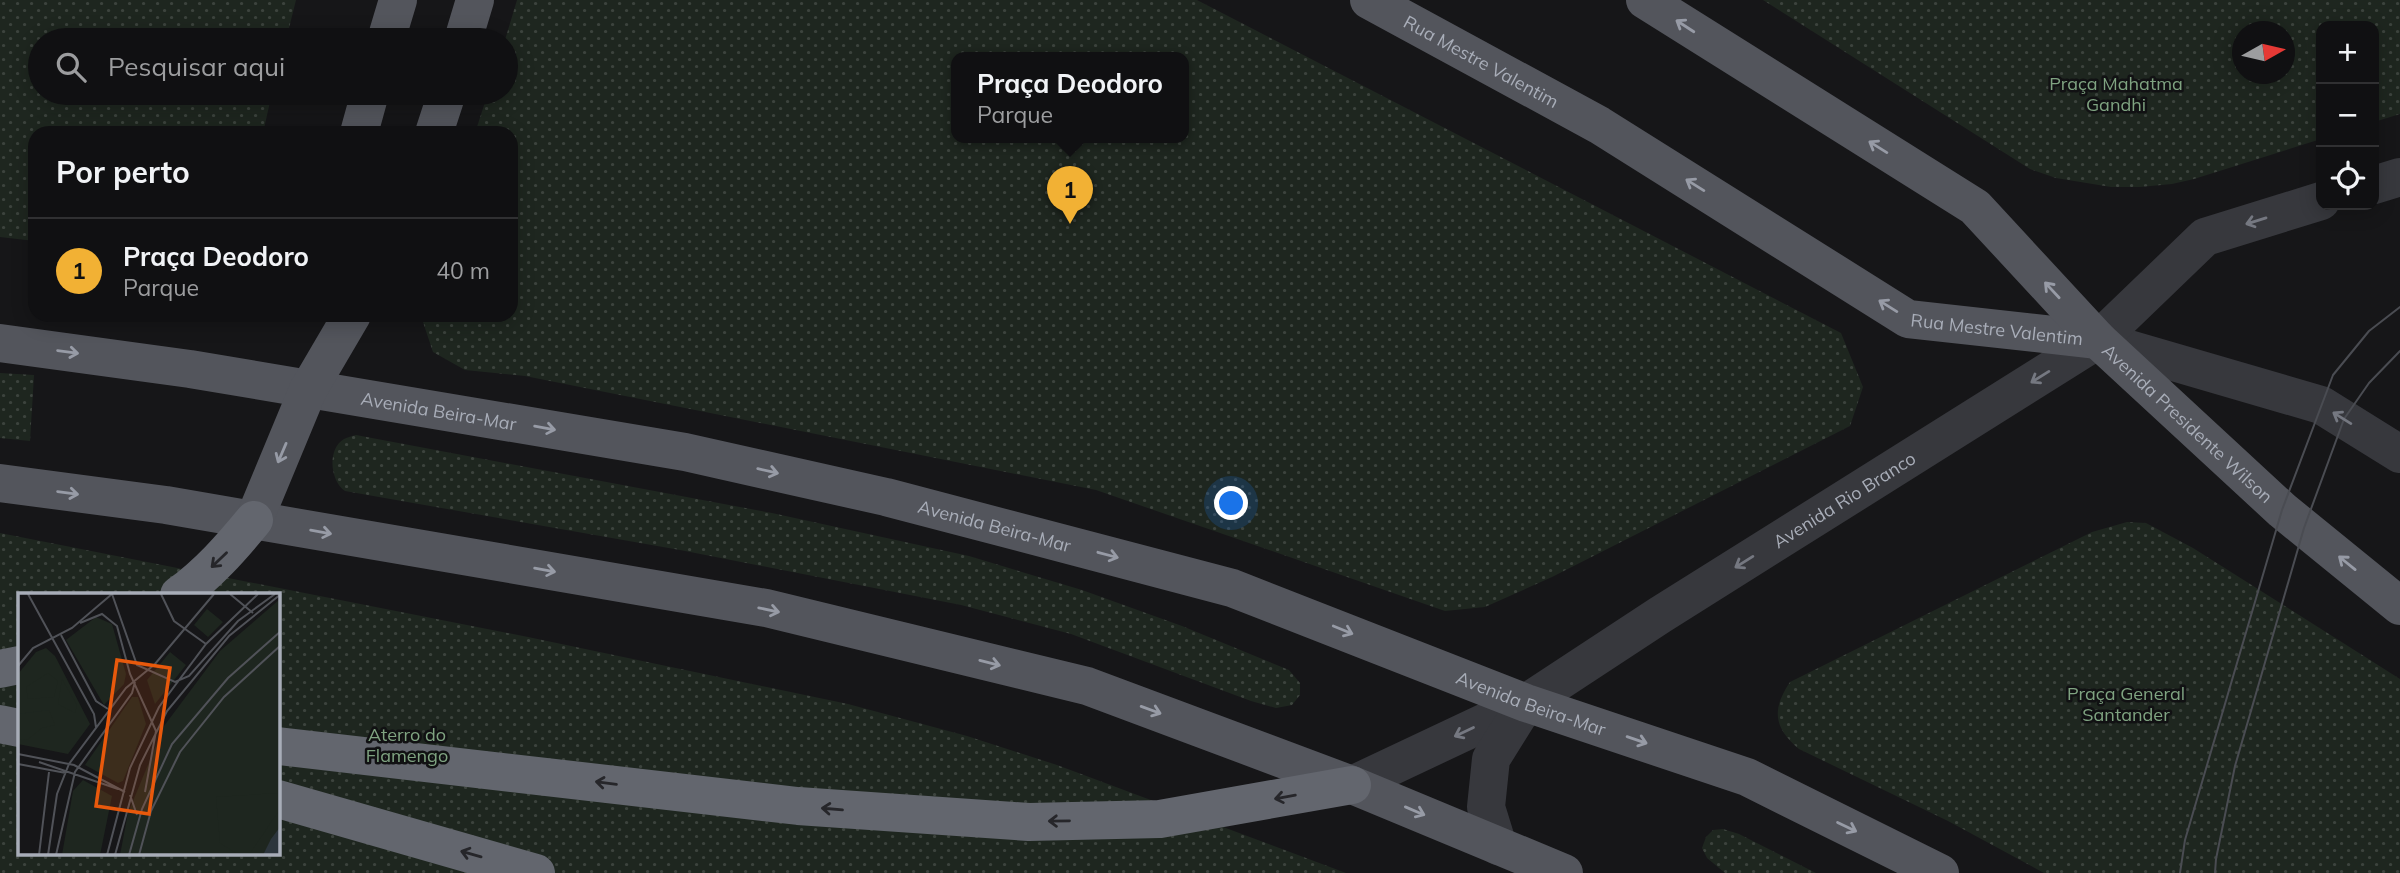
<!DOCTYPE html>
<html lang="pt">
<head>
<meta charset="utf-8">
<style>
  :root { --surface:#101012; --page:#1e1e20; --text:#f1f3f6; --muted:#9c9d9f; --line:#303032; --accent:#f2b134 }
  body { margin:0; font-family:Mulish,sans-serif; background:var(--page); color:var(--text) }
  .controls { position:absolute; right:21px; top:21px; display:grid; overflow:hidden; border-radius:14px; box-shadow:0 4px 18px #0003 }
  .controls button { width:63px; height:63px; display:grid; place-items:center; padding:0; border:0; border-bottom:2px solid var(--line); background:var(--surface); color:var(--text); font:35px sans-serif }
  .compass { position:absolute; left:2232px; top:21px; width:63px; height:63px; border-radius:50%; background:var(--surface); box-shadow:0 4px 18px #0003; rotate:82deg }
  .you { position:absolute; left:1232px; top:504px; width:24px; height:24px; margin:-18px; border:5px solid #fff; border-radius:50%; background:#1a73e8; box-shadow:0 0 0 10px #1a73e833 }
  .badge { display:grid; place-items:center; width:46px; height:46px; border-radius:50%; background:var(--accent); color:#111; font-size:23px; font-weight:700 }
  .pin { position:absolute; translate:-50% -58px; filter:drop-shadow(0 2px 4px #0008) }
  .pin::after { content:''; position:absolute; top:37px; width:24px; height:21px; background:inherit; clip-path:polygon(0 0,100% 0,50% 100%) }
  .popup { position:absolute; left:951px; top:52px; width:238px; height:91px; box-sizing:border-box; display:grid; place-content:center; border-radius:14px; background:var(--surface); filter:drop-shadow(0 2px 5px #0005); font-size:23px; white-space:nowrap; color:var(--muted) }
  .popup b { font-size:26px; color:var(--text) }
  .popup::after { content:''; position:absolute; left:50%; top:100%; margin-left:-14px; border:14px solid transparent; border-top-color:var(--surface) }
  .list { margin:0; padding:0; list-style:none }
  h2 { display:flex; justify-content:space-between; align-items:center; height:91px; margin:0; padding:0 28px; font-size:30px }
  h2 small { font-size:23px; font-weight:400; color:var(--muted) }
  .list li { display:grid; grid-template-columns:46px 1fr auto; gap:21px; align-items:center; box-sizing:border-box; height:105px; padding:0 28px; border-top:2px solid var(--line) }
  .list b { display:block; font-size:26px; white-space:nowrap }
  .list p { margin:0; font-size:23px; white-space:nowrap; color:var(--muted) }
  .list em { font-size:23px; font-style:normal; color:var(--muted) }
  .icon { flex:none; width:38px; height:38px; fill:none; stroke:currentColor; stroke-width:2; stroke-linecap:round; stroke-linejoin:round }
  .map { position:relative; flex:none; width:2400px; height:873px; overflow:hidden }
  .search { position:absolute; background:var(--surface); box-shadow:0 4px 18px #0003; left:28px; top:28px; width:490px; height:77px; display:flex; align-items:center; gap:18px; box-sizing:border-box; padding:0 24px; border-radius:38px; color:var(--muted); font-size:26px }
  .panel { position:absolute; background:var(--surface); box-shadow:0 4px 18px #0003; left:28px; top:126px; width:490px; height:196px; border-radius:21px }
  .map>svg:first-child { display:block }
</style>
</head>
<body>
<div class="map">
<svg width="2400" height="873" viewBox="0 0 2400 873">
  <defs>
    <pattern id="green-dots" width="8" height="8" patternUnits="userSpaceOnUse" patternTransform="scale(1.75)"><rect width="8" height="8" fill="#1e261f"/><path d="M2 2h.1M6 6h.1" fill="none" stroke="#3c433d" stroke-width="1.8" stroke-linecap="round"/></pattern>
  </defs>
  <rect width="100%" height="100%" fill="#161618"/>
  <g fill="url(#green-dots)" fill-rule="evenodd">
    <polygon points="0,0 296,0 286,40 40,40 40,93 272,93 263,133 35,133 35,241 0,237"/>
    <path d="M517,0H1197L1841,333L1863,387L1850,426L1552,577L1485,607L1445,611L1096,490L525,376L465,370L433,352L423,322V315H511V133H475L488,93H506L505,40ZM956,58H1184V138H956Z"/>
    <path d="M1763,0H2400V114L2374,122V26H2321V139L2194,179L2172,184L2140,187H2111L2056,178L2030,169ZM2242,32H2284V74H2242Z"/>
    <polygon points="0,373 34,375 30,441 0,438"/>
    <path d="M356,435L772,513L969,556L1082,590L1182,626L1289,670L1300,683V695L1292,705L1276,708L1251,701L1071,634L961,605L680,550L345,491C330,481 327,449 344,439C348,437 352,436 356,435Z"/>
    <path d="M2127,522L2146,523L2193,548L2400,679V873H2044L1948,821L1799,749C1773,727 1772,709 1790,682L2092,532Z"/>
    <path d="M0,533L528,637L848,704L967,736L1057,765L1346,873H0ZM19,595H278V854H19Z"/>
    <polygon points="1723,829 1739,834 1816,873 1725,873 1707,858 1702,848 1706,837 1713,830"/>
  </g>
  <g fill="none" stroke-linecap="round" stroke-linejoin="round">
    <g stroke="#37383d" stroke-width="38">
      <polyline points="2374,185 2400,177"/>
      <polyline points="2098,340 2321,405 2400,454"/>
      <path id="s1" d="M1352,785L1526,703L1660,615L2098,340L2205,237L2321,201"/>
      <polyline points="1498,846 1486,807 1491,759 1526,703"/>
    </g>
    <g stroke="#53555c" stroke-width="38">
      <path id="s2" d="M1369,0L1599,125L1908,319L2098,340"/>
      <path id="s3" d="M1645,0L1975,207L2098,340L2282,510L2400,606"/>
      <polyline points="386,40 398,0"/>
      <polyline points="463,40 475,0"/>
      <polyline points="359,133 370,93"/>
      <polyline points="434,133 447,93"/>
      <path id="s4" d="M0,343L190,369L685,452L886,497L1232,588L1526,703L1747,777L1940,873"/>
      <polyline points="0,483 166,505 766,608 1087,686 1352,785 1564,873"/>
      <polyline points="254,520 308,390 352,315"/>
    </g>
    <g stroke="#63666e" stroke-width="38">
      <path d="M179,595C208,574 231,548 254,520"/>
      <polyline points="0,669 19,665"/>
      <polyline points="0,724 19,728"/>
      <polyline points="278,746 798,806 1029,822 1160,819 1352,785"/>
      <polyline points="278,799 536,873"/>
    </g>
    <g stroke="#4a4c52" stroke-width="2">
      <polyline points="2180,873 2185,840 2282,510 2333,375 2369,331 2400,307"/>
      <polyline points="2215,873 2216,859 2235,766 2304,528 2344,419 2369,383 2400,351"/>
    </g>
  </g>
  <defs><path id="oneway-shaft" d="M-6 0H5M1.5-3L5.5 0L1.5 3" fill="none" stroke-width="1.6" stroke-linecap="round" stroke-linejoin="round" transform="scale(1.75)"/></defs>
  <g stroke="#979ba6">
    <use href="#oneway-shaft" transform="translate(1685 26) rotate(-147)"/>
    <use href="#oneway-shaft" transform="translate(1878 147) rotate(-148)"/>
    <use href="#oneway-shaft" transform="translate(1695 185) rotate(-148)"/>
    <use href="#oneway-shaft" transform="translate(2052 290) rotate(-133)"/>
    <use href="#oneway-shaft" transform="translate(1888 306) rotate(-148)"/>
    <use href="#oneway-shaft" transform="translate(68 352) rotate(8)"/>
    <use href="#oneway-shaft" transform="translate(545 428) rotate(10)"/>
    <use href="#oneway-shaft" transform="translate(282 453) rotate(113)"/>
    <use href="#oneway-shaft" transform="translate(768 471) rotate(13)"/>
    <use href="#oneway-shaft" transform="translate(68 493) rotate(8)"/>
    <use href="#oneway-shaft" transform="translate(321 532) rotate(10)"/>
    <use href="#oneway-shaft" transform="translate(1108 555) rotate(15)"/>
    <use href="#oneway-shaft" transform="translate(2347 563) rotate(-141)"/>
    <use href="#oneway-shaft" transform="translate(545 570) rotate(10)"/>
    <use href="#oneway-shaft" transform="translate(769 610) rotate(12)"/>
    <use href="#oneway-shaft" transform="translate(1343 630) rotate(22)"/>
    <use href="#oneway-shaft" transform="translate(990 663) rotate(14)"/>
    <use href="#oneway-shaft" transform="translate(1151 710) rotate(20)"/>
    <use href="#oneway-shaft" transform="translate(1637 740) rotate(19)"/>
    <use href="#oneway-shaft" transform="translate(1415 811) rotate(23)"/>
    <use href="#oneway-shaft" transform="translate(1847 827) rotate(26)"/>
  </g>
  <g stroke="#757881">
    <use href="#oneway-shaft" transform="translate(2256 221) rotate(163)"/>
    <use href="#oneway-shaft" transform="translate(2040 377) rotate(148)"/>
    <use href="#oneway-shaft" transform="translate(2342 418) rotate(-148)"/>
    <use href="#oneway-shaft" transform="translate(1744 562) rotate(148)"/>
    <use href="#oneway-shaft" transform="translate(1464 732) rotate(155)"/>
  </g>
  <g stroke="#26262a">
    <use href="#oneway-shaft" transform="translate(219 560) rotate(136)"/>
    <use href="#oneway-shaft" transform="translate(606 783) rotate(-173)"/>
    <use href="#oneway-shaft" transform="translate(1285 797) rotate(170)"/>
    <use href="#oneway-shaft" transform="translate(832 809) rotate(-175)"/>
    <use href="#oneway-shaft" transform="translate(1059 821) rotate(179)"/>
    <use href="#oneway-shaft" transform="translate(471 854) rotate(-164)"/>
  </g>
  <g text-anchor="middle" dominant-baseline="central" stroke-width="5" stroke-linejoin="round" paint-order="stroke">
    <g font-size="18" fill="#a8adb8" stroke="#111113">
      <text stroke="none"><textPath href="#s2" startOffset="128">Rua Mestre Valentim</textPath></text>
      <text stroke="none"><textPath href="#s2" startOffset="716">Rua Mestre Valentim</textPath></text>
      <text stroke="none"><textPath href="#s4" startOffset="444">Avenida Beira-Mar</textPath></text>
      <text stroke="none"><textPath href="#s3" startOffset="693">Avenida Presidente Wilson</textPath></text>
      <text stroke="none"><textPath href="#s1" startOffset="570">Avenida Rio Branco</textPath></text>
      <text stroke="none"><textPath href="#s4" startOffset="1012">Avenida Beira-Mar</textPath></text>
      <text stroke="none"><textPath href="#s4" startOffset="1578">Avenida Beira-Mar</textPath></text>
    </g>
    <g font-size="18" fill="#7fa381" stroke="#111113">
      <text x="2116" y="83">Praça Mahatma<tspan x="2116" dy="21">Gandhi</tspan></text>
      <text x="2126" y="693">Praça General<tspan x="2126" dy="21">Santander</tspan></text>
      <text x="407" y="734">Aterro do<tspan x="407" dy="21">Flamengo</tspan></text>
    </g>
  </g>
  <g transform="translate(18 593)">
    <rect width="262" height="262" fill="#161618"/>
    <path d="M262,6V234L245,262H102L110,220L146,133L202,58ZM189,16L205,29L190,44L176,32ZM78,24L94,31L108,81L106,91L86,112L48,47ZM28,55L37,63L72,131L50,161L0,151V81L18,59ZM152,59L168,72L137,111L129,87ZM114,104H120L128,131L105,188L100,190L67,172ZM65,187L94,203L82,262H44L55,198Z" fill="#1e261f"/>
    <path d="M30,80L40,88L36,104L10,106L8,94ZM44,86L59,112L57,120L40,111ZM31,117L37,132L24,135L9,147L0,146V121ZM260,200L262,216L231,262H221L202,250L198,204Z" fill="#1e261f"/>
    <path d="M262,234V262H245L253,246Z" fill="#2c353c"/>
    <path fill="none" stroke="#505258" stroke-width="2" d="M10,1L76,121L78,134M94,1L119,72L157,89L171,83L220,28L257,1M143,1L156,28L188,51M212,1L235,20M62,30L84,21L99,33L112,81L138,138M43,42L78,108L90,116M0,73L15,55L54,35L94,1M0,161L56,172L107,199M21,169L100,196M0,171L48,180M127,199L138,138M112,202L119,222M21,262L31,179M30,262L39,201L51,171L108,95L137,71L196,1M38,262L57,179L114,100L117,89M89,262L112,175L141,114L188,51L240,1M97,262L122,172L149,118L211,43L263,1M111,262L124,216L154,151L210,85L263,38M121,262L133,218L162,159L206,104L263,52"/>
    <path fill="#e8590c" fill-opacity="0.15" stroke="#e8590c" stroke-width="3.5" d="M99,67L152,75L131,221L78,213Z"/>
    <rect width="262" height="262" fill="none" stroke="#a8adb8" stroke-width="3.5"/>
  </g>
</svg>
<div class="controls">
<button>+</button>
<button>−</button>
<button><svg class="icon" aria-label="locate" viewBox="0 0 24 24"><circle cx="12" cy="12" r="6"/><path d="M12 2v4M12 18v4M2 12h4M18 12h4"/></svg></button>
</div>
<svg class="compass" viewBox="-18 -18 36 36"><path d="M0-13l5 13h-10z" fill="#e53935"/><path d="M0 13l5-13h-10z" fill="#9c9d9f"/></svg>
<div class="you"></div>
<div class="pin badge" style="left:1070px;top:224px">1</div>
<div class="popup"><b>Praça Deodoro</b>Parque</div>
<div class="search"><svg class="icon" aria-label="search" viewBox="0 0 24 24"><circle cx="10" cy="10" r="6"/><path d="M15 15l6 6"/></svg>Pesquisar aqui</div>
<section class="panel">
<h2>Por perto<small></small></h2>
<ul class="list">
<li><span class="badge">1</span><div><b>Praça Deodoro</b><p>Parque</p></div><em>40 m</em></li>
</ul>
</section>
</div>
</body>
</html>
